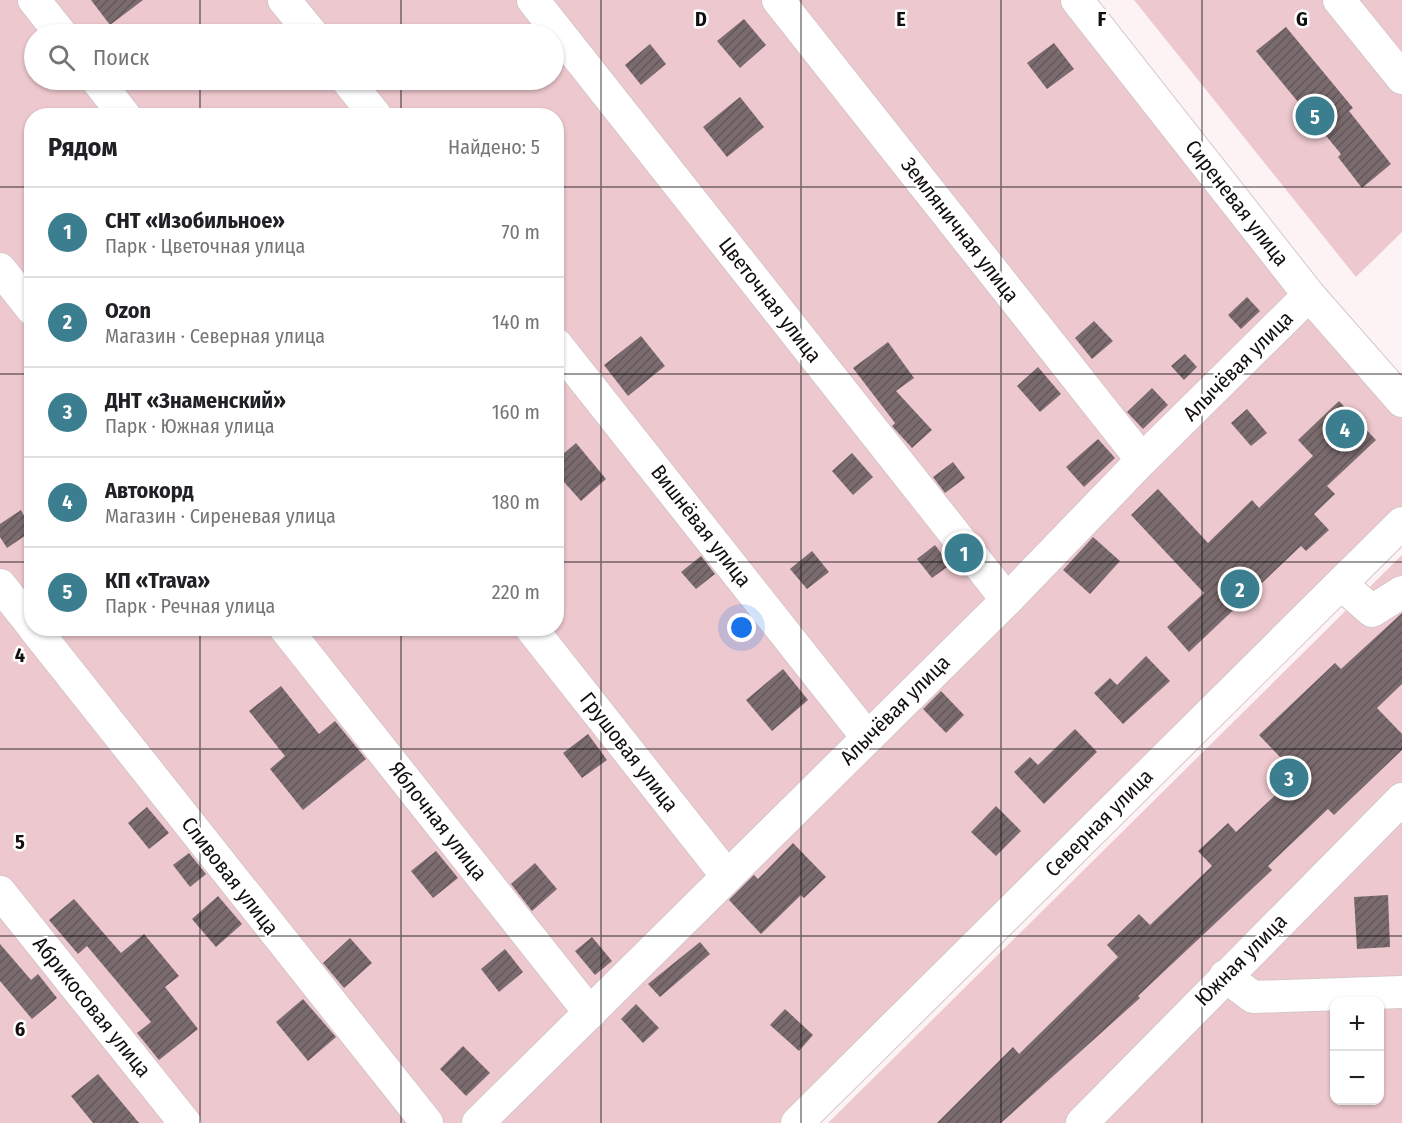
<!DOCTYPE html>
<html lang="ru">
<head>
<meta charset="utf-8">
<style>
  :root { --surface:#fff; --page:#f6f6f6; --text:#202124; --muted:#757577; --line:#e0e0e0; --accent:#3b7e8f }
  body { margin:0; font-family:"Fira Sans Condensed",sans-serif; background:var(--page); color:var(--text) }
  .controls { position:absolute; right:18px; bottom:18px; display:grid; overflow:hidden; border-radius:12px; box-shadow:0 2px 4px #0004 }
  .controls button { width:54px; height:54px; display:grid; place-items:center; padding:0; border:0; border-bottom:2px solid var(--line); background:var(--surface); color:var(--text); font:30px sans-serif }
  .you { position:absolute; left:742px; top:628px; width:21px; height:21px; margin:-15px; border:4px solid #fff; border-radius:50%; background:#1a73e8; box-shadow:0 0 0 9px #1a73e833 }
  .badge { display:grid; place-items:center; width:39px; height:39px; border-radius:50%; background:var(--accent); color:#fff; font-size:20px; font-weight:700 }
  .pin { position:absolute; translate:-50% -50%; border:3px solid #fff; box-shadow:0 2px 6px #0006 }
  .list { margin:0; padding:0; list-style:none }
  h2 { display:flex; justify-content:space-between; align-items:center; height:78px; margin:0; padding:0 24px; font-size:26px }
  h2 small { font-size:20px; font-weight:400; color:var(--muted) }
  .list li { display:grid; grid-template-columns:39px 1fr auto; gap:18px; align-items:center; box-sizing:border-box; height:90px; padding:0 24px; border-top:2px solid var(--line) }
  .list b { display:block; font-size:22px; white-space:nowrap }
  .list p { margin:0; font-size:20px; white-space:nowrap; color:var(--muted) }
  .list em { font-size:20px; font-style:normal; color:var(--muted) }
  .icon { flex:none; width:33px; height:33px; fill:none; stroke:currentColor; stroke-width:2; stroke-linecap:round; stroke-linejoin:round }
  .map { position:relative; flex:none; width:1402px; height:1123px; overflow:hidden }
  .search { position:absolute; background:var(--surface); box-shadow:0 2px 4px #0004; left:24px; top:24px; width:540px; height:66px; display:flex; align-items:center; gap:15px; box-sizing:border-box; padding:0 21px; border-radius:33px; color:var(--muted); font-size:22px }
  .panel { position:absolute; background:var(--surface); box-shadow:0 2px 4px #0004; left:24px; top:108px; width:540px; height:528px; border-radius:24px }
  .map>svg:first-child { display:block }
</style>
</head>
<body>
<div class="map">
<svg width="1402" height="1123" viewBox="0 0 1402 1123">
  <defs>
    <pattern id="building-hatch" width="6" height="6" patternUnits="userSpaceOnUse" patternTransform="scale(1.5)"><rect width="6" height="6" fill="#7a6b6e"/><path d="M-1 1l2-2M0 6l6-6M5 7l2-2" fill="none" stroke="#635659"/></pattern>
  </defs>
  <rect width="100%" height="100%" fill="#fdf3f5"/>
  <g fill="#edc8ce" fill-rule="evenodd">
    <path d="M0,0H1077L1402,401V523L797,1123H0ZM34,34H554V80H34ZM32,116H556V628H32Z"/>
    <polygon points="1134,0 1402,0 1402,232 1356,277"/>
    <path d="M1402,555V1123H828ZM1334,1002H1380V1100H1334Z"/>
  </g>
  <g fill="url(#building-hatch)">
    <polygon points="91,0 143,0 110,25"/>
    <polygon points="744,19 766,45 740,68 717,41"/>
    <polygon points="1286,27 1353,108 1349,111 1391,164 1362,188 1338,157 1341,154 1256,51"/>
    <polygon points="1054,43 1074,69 1047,89 1027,63"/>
    <polygon points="650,44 666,64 641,85 625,65"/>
    <polygon points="740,97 764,127 727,157 703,127"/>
    <polygon points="1247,297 1260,311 1241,329 1228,315"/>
    <polygon points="1094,321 1113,341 1092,359 1075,338"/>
    <polygon points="641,336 665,366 628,396 604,365"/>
    <polygon points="888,342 914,378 896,391 932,430 912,448 892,426 895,423 853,368"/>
    <polygon points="1185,354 1197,367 1184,380 1171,366"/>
    <polygon points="1038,367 1061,394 1040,412 1017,386"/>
    <polygon points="1152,388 1168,405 1143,429 1127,412"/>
    <polygon points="1339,401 1376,440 1327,486 1335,494 1314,514 1329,530 1306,551 1301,546 1189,652 1167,627 1204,593 1131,515 1158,489 1208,543 1252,500 1259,508 1313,456 1298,440"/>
    <polygon points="1247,409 1267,433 1251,446 1231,423"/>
    <polygon points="1098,439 1115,458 1084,487 1066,467"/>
    <polygon points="576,443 606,479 581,501 556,473 556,460"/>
    <polygon points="852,453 873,477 853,495 832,471"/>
    <polygon points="953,462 965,478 945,493 933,477"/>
    <polygon points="21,510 32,531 7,548 0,537 0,524"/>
    <polygon points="1093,537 1120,561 1090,594 1063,570"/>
    <polygon points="935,545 950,565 932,578 917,559"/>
    <polygon points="812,551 829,572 807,589 790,569"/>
    <polygon points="701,556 715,574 696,589 681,572"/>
    <polygon points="1402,613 1402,684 1377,708 1402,734 1402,750 1334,815 1328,809 1268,866 1272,870 1138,996 1140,998 1001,1123 937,1123 1013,1047 1019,1054 1118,957 1107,945 1139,914 1150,925 1212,866 1198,851 1228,823 1236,832 1297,775 1259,735 1335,663 1341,669"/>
    <polygon points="1146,656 1170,681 1123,724 1094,693 1110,678 1117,685"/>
    <polygon points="783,669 808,700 772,731 746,700"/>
    <polygon points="281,686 319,734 335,721 366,759 303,810 270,769 285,756 249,711"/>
    <polygon points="941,691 964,715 946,733 923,709"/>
    <polygon points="1075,729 1097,752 1044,804 1014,772 1030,757 1038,765"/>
    <polygon points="588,734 607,760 582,778 563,753"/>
    <polygon points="996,806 1021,831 996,856 971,832"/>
    <polygon points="147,807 169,833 149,849 128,823"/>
    <polygon points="793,843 826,877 804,898 801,895 761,934 729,900 754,875 758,879"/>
    <polygon points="436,851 458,878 433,898 411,871"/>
    <polygon points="189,853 206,874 190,887 173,865"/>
    <polygon points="535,863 557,889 532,911 511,884"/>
    <polygon points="1388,895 1390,947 1357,949 1354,897"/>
    <polygon points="218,896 242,924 216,947 192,919"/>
    <polygon points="74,899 121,953 144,934 179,976 165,987 198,1029 159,1060 137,1033 151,1022 87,946 78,954 49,920"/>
    <polygon points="592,937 612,961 595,975 575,951"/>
    <polygon points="350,938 372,963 344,988 323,963"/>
    <polygon points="700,942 710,954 660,997 648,984"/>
    <polygon points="0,944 31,980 38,974 57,998 32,1019 0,981"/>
    <polygon points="505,949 523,972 499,992 481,969"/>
    <polygon points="303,999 336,1037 308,1061 276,1022"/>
    <polygon points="636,1004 659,1028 643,1043 621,1019"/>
    <polygon points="785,1009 813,1035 799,1051 770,1025"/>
    <polygon points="463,1046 490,1073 466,1096 440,1069"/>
    <polygon points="98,1074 139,1123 93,1123 71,1096"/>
  </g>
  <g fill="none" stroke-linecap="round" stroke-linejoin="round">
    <defs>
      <g id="minor">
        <polyline points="34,0 61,34"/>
        <polyline points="284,0 312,34"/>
        <polyline points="533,0 1007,600"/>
        <polyline points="778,0 1142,460"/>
        <polyline points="1077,0 1309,295 1402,401"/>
        <polyline points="1339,0 1402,78"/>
        <polyline points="97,80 125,116"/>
        <polyline points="347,80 376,116"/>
        <polyline points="0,269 32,309"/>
        <polyline points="556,344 867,737"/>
        <polyline points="1341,584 1372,611 1402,592"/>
        <polyline points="0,585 32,625"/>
        <polyline points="34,628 427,1123"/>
        <polyline points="285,628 590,1013"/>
        <polyline points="531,628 727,876"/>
        <polyline points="0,892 185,1123"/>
        <polyline points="1225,976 1253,997 1402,992"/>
        <polyline points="478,1123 1007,600 1142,460 1309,295"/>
        <polyline points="797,1123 1402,523"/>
        <polyline points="1082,1123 1402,799"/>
      </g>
    </defs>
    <use href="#minor" stroke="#d6c6c9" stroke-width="34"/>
    <use href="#minor" stroke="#fff" stroke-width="32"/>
  </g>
  <path fill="none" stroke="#130e0f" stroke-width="1.5" stroke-opacity="0.55" d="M200,0V34M401,0V34M601,0V1123M801,0V1123M1001,0V1123M1202,0V1123M200,80V116M401,80V116M0,187H32M556,187H1402M0,374H32M556,374H1402M0,562H32M556,562H1402M200,628V1123M401,628V1123M0,749H1402M0,936H1402"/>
  <g text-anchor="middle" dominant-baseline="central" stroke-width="5" stroke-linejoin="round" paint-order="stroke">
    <g font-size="21" fill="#130e0f" stroke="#fff">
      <text transform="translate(1237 203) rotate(52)">Сиреневая улица</text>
      <text transform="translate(960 230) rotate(52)">Земляничная улица</text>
      <text transform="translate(770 300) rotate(52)">Цветочная улица</text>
      <text transform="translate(1238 366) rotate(-45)">Алычёвая улица</text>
      <text transform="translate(701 526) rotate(52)">Вишнёвая улица</text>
      <text transform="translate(895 710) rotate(-45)">Алычёвая улица</text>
      <text transform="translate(629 752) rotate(52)">Грушовая улица</text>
      <text transform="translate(438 821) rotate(52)">Яблочная улица</text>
      <text transform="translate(1099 823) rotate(-45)">Северная улица</text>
      <text transform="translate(230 876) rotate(52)">Сливовая улица</text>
      <text transform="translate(1241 960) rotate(-45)">Южная улица</text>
      <text transform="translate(92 1007) rotate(51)">Абрикосовая улица</text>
    </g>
  </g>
  <g font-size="20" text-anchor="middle" font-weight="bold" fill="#130e0f" stroke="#fff" stroke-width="5" stroke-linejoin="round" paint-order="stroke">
    <text x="701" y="26">D</text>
    <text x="901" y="26">E</text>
    <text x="1102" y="26">F</text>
    <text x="1302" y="26">G</text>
    <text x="20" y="662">4</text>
    <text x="20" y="849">5</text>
    <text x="20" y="1036">6</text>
  </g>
</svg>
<div class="controls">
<button>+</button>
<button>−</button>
</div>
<div class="you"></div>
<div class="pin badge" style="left:964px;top:553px">1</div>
<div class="pin badge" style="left:1240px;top:589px">2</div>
<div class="pin badge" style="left:1289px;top:778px">3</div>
<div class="pin badge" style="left:1345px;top:429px">4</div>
<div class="pin badge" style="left:1315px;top:116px">5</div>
<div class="search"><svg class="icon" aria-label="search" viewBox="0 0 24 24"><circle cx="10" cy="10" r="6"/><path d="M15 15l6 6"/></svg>Поиск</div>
<section class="panel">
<h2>Рядом<small>Найдено: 5</small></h2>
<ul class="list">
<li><span class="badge">1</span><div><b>СНТ «Изобильное»</b><p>Парк · Цветочная улица</p></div><em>70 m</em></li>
<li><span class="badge">2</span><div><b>Ozon</b><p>Магазин · Северная улица</p></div><em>140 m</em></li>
<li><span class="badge">3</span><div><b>ДНТ «Знаменский»</b><p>Парк · Южная улица</p></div><em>160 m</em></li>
<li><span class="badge">4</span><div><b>Автокорд</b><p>Магазин · Сиреневая улица</p></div><em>180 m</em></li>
<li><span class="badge">5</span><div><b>КП «Trava»</b><p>Парк · Речная улица</p></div><em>220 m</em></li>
</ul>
</section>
</div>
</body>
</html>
